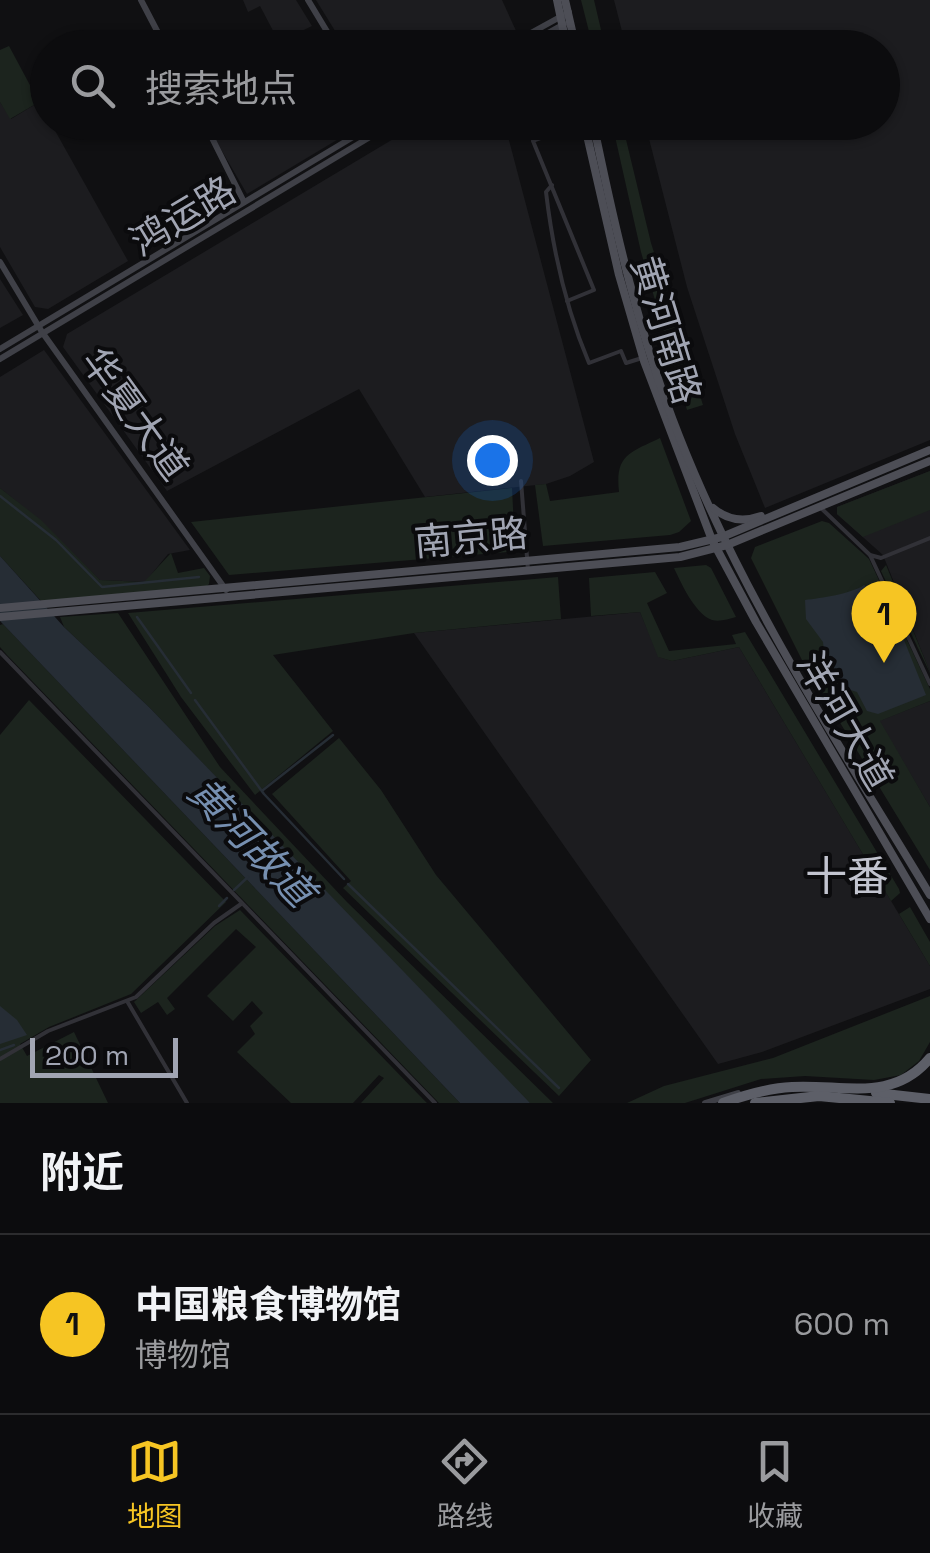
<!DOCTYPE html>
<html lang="zh">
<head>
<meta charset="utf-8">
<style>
  :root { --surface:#0c0c0e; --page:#151517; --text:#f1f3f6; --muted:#9a9b9e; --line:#2c2c2e; --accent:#f6c523 }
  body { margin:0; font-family:"Space Grotesk","Noto Sans SC",sans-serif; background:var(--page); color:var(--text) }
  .scale { position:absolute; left:30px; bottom:25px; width:148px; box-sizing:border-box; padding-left:10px; border:5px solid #a1a5b3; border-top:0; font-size:28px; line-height:35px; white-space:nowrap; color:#a1a5b3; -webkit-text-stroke:8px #0b0b0d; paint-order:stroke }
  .you { position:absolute; left:492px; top:460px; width:35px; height:35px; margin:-25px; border:8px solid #fff; border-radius:50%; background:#1a73e8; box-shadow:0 0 0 15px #1a73e833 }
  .badge { display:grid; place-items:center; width:65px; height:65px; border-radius:50%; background:var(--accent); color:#111; font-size:32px; font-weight:700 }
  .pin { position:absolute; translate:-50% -82px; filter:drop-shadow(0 2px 5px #0008) }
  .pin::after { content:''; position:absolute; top:52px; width:35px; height:30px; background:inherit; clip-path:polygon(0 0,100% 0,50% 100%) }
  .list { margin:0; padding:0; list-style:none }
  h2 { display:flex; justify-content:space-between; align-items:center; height:130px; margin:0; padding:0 40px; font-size:42px }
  h2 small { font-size:32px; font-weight:400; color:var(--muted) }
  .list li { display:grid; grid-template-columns:65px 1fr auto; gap:30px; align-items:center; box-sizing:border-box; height:180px; padding:0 40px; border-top:2px solid var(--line) }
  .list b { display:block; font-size:38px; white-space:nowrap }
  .list p { margin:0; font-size:32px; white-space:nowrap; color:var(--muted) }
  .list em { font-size:32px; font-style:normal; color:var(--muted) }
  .icon { flex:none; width:55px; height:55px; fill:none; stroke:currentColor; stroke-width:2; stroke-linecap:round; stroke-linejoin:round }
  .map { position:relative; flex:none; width:930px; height:1103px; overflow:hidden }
  .search { position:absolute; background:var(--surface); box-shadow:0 2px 8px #0004; left:30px; right:30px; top:30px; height:110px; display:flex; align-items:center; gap:25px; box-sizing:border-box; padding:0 35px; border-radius:55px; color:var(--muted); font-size:38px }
  .sheet { height:310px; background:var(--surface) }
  nav { display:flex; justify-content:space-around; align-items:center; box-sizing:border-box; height:140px; border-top:2px solid var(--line); background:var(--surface); font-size:28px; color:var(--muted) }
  nav a { display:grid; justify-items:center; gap:5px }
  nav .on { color:var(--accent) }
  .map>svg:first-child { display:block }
</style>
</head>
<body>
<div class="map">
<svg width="930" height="1103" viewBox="0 0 930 1103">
  <rect width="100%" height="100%" fill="#101012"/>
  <g fill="#1c1c1f">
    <polygon points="243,0 296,0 312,26 279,42 260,6 248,12"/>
    <polygon points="316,0 502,0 517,33 492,47 345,47"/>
    <polygon points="614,0 930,0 930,440 765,508 735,434 687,287 645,123 882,122 882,48 626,47"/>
    <polygon points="0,102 11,119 39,102 128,261 48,309 35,307 0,247"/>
    <polygon points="242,123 365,123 247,194 215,139"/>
    <polygon points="420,123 533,123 506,129 594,462 570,476 546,484 425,497 359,389 167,491 63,347 67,334"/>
    <polygon points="0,279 23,315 0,328"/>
    <polygon points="44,350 190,550 168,554 145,582 100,580 41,521 0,488 0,377"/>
    <polygon points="930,471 930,672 883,555 837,514 837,507"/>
    <polygon points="640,612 659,657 672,661 739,647 930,966 930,989 762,1052 718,1064 414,633"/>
    <polygon points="930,701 930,807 879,721"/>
  </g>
  <g fill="#1c241e">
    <polygon points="581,0 594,0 605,47 593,47"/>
    <polygon points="9,46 39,102 10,119 0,102 0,50"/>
    <polygon points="612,123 622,123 651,243 703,405 687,410 641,252"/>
    <path d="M660,438L691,521L679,532L670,535L543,546L535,485L546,484L550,501L619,492C615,455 629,453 660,438Z"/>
    <polygon points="930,471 930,510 863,537 837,514 837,507"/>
    <polygon points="0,488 41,520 100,580 144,582 171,553 178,573 204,568 210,576 209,584 206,587 42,602 0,556"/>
    <polygon points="512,488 515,548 508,552 229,575 191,522"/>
    <polygon points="822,521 829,523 869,559 930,689 930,701 880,721 930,807 930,870 803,662 751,558 755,547"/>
    <path d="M706,565L711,568L736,617C728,619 720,622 712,620C695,614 681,583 674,568Z"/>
    <polygon points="886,565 930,672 930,673 881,571"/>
    <polygon points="655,572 667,593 647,603 669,651 736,644 732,635 745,632 899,889 900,893 891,901 739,647 672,661 658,657 640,612 591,616 589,578"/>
    <polygon points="558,577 561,619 414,633 273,655 333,731 255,795 181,697 128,613"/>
    <polygon points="118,613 220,767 347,902 553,1103 530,1103 517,1092 150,708 64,627 60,617"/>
    <polygon points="3,624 460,1103 439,1103 7,655 0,647 0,625"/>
    <polygon points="29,700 226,902 131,994 49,1027 20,1044 27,1056 74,1032 108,1103 0,1103 0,735"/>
    <polygon points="339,738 381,790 436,875 591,1060 559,1096 343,888 351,881 272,794"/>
    <polygon points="910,907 930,942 930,966 899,914"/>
    <polygon points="240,910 421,1097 427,1103 361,1103 384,1078 379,1075 353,1103 291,1103 237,1052 255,1034 250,1026 263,1013 252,1001 233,1021 207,996 256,947 236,929 167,998 175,1009 167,1015 158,1002 141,1013 134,1002 215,926"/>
    <polygon points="930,996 930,1042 919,1061 901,1075 874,1080 805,1076 761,1079 685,1103 627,1103 664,1086 773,1058"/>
  </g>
  <g fill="#262d35">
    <polygon points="0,556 64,627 150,708 530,1103 460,1103 0,621"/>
    <path d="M864,585L880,597L897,636L902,635L926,695L878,714L867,711L857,692L844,688L824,651L823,642L806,619L805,600C821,598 851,594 864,585Z"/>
    <polygon points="0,1006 17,1020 27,1035 0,1044"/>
  </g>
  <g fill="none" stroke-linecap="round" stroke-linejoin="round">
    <g stroke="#262d35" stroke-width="2.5">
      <polyline points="0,496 56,540 102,587 199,577"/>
      <polyline points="137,617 191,693"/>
      <polyline points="195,700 264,794 344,879"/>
      <polyline points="263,790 333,735"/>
      <polyline points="348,884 559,1088"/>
      <polyline points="234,890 248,877"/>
      <polyline points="219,906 227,898"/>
      <polyline points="0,1050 14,1045"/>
    </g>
    <g stroke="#313137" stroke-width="4">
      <path d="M552,185L546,192C553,251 566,309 589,363L621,351L626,363L642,358"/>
      <polyline points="567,301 594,290 533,141 583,122"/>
      <polyline points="521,481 528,570"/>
      <polyline points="822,509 870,555 881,558 930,538"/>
      <polyline points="870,555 930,684"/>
      <polyline points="0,652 435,1103"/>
      <polyline points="127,1001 187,1103"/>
      <polyline points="0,1059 48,1031 136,997 214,923 241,904"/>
    </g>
    <g stroke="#3f4047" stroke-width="6">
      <polyline points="141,0 166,48"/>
      <polyline points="308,0 337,48"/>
      <polyline points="504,48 569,12"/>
      <polyline points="521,48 564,24"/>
      <polyline points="204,122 244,202"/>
      <polyline points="0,262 42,332 226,590"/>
      <polyline points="0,349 378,122"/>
      <polyline points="0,359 395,122"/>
      <polyline points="705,1103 738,1093"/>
    </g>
    <g stroke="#4d4e56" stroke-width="8">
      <polyline points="557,0 567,48"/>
      <polyline points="565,0 576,48"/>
      <polyline points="584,122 619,275 644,361 712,540 756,622 930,919"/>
      <path d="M593,122C615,229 639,335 679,436C742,597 841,748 930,895"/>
      <path d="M713,508C727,520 744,522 761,516"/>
      <polyline points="0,608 680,547 722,537 930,450"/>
      <polyline points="0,617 680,557 727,545 930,461"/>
    </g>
    <g stroke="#5d5f68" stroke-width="10">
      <polyline points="876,1093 930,1099"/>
      <path d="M723,1103C745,1095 768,1088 792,1087C843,1084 893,1103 930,1058"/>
      <polyline points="755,1103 819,1096 890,1103"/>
    </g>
  </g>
  <g text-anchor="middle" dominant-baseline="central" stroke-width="8" stroke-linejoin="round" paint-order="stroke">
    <g font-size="38" fill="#a1a5b3" stroke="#0b0b0d">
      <text transform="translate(183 216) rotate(-31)">鸿运路</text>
      <text transform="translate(666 330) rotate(73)">黄河南路</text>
      <text transform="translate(135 414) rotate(54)">华夏大道</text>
      <text transform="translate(471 538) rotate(-5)">南京路</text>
      <text transform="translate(845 721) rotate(60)">洋河大道</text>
    </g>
    <g font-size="40" font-style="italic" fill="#768fb0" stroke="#0b0b0d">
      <text transform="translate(251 842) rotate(46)">黄河故道</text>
    </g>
    <g font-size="42" fill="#c2c4cf" stroke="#0b0b0d">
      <text x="847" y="876">十番</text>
    </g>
  </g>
</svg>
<div class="scale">200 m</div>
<div class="you"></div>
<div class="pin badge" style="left:884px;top:663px">1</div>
<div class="search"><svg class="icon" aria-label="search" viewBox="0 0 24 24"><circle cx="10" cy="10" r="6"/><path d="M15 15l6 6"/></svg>搜索地点</div>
</div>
<section class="sheet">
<h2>附近<small></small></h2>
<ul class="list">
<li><span class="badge">1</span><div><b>中国粮食博物馆</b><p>博物馆</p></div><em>600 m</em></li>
</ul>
</section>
<nav>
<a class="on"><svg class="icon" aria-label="map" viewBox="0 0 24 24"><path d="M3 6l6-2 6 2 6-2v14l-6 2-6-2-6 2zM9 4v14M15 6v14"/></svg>地图</a>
<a><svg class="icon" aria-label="directions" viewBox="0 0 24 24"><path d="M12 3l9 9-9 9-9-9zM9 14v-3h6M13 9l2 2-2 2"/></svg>路线</a>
<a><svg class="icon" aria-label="saved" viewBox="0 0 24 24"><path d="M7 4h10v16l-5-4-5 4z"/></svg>收藏</a>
</nav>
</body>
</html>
